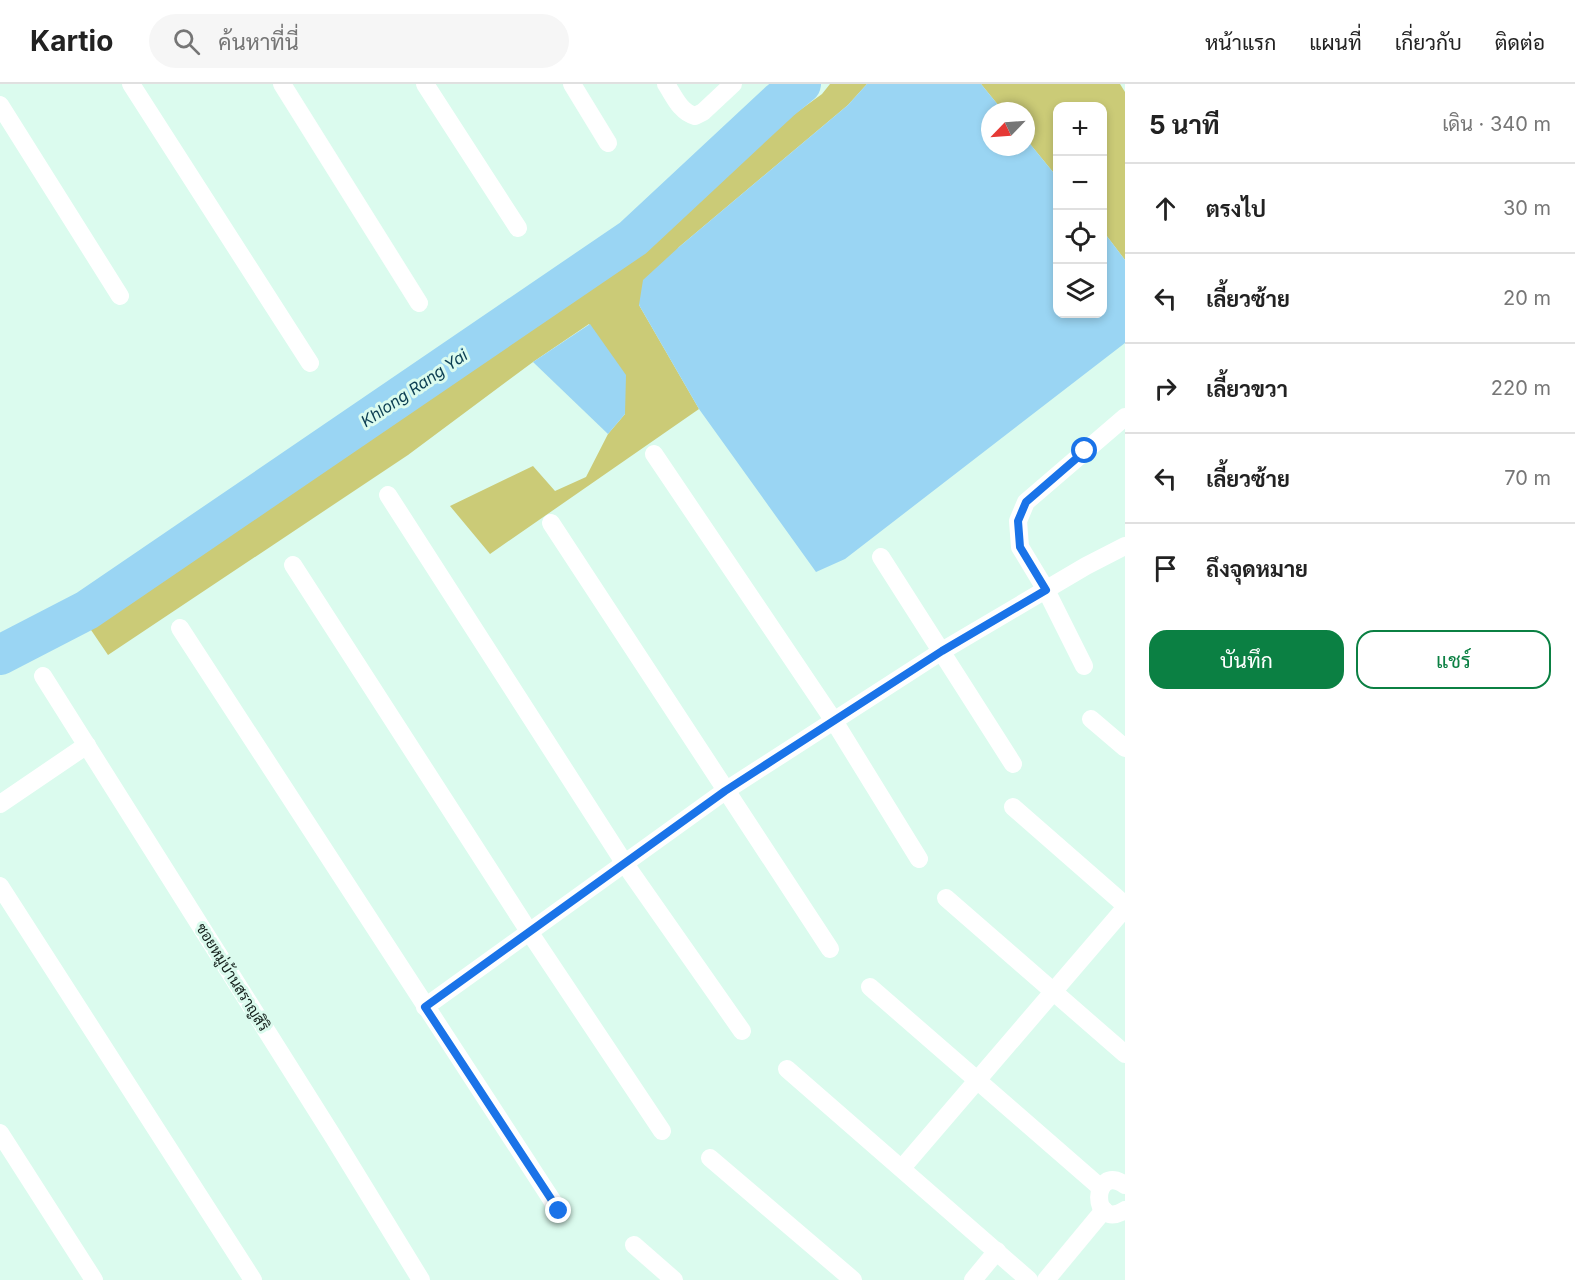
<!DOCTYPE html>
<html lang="th">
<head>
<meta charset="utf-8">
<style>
  :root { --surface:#fff; --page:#f6f6f6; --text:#222; --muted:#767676; --line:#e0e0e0; --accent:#0b8043 }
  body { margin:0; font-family:Inter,Sarabun,sans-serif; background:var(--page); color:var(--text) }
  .controls { position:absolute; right:18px; top:18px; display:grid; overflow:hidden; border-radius:12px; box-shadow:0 3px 9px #0003 }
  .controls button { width:54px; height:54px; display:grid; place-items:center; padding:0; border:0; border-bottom:2px solid var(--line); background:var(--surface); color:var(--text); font:30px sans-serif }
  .compass { position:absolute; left:981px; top:18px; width:54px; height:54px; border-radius:50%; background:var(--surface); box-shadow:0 3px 9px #0003; rotate:245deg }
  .stop { position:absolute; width:18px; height:18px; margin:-14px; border:4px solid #1a73e8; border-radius:50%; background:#fff }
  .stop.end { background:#1a73e8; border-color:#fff; box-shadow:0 2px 6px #0008 }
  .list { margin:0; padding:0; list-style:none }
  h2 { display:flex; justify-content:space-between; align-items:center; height:78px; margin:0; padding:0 24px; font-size:26px }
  h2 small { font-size:20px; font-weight:400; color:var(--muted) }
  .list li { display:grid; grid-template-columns:39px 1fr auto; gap:18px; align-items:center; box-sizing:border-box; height:90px; padding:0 24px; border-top:2px solid var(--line) }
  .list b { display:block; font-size:22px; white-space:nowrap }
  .list em { font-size:20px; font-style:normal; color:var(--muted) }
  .actions { display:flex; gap:12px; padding:18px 24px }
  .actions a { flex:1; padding:14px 0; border:2px solid var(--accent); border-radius:18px; text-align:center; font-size:21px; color:var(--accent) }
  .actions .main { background:var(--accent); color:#fff }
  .icon { flex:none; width:33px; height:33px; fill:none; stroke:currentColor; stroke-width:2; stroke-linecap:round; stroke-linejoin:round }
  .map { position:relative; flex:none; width:1125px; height:1196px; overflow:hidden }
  header { display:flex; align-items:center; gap:36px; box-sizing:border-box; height:84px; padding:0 30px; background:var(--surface); border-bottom:2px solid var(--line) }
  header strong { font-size:28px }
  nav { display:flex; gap:33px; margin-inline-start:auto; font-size:21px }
  .search { width:420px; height:54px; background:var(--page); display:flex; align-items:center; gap:15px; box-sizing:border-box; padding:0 21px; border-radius:33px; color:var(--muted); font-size:22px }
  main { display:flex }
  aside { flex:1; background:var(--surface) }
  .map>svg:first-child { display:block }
</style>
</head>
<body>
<header>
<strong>Kartio</strong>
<div class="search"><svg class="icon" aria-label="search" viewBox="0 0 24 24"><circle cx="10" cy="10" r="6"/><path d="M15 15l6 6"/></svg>ค้นหาที่นี่</div>
<nav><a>หน้าแรก</a><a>แผนที่</a><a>เกี่ยวกับ</a><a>ติดต่อ</a></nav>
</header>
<main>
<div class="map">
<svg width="1125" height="1196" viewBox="0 0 1125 1196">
  <rect width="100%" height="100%" fill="#dbfbee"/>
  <g fill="#cbcb77">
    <polygon points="830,0 867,0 848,21 679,163 639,221 699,325 490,470 450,422 533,382 555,407 586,393 608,350 625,330 589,240 533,278 408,371 108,571 89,543 205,469 379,346 522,250 671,135 737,72 822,10"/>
    <polygon points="981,0 1120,0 1125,8 1125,176 1103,147 1102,22 1058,22 1057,93 1026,55 1026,27 1003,27"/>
  </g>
  <g fill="#9ad5f3">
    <polygon points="867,0 981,0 1003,27 990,27 990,63 1026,63 1026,55 1057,93 1058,230 1102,230 1103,147 1125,176 1125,259 845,475 816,488 699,325 639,221 643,196 679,163 848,21"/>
    <polygon points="590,240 626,291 625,330 608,350 533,278"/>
  </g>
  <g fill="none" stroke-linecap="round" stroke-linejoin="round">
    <polyline stroke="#9ad5f3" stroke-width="40" points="0,571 87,526 633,154 780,17 801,0"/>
    <g stroke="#fff" stroke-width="18">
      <polyline points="131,0 310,279"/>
      <polyline points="282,0 419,219"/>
      <polyline points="425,0 518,144"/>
      <polyline points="572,0 608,59"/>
      <path d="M666,0C674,12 680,28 695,32L703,28L733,0"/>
      <polyline points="0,21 120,212"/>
      <polyline points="654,370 834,637 919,775"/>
      <polyline points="388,411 625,780 742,947"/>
      <polyline points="551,439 830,865"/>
      <polyline points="881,473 1013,680"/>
      <polyline points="293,481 530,849 662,1047"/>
      <polyline points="180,544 559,1127"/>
      <polyline points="1084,582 1046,506 1020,463 1018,437 1026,418 1125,333"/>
      <polyline points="43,592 334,1054 421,1196"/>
      <polyline points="1091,635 1125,664"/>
      <polyline points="0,720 87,661"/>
      <polyline points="1013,723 1125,821"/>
      <polyline points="0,802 253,1196"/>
      <polyline points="946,814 1125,970"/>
      <polyline points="870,903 1101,1104"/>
      <polyline points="425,923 725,707 942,567 1086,482 1125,462"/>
      <polyline points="787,985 1029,1196"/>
      <polyline points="0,1049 94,1196"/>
      <polyline points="710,1074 853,1196"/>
      <polyline points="902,1084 1125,824"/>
      <path d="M1125,1101C1091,1078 1090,1148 1125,1126"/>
      <polyline points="634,1161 674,1196"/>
      <polyline points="973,1196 997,1167"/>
      <polyline points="1046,1196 1104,1126"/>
    </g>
  </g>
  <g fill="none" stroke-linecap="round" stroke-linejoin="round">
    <polyline stroke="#1a73e8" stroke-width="8" points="559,1127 425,923 725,707 942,567 1046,506 1020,463 1018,437 1026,418 1085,367"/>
  </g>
  <g text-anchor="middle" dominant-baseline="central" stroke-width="6" stroke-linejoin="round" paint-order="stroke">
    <g font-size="15" fill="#131f1a" stroke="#dbfbee">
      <text transform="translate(233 893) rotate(58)">ซอยหมู่บ้านสราญสิริ</text>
    </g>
    <g font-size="16" font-style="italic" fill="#0c3e52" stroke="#dbfbee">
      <text transform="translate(414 304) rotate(-34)">Khlong Rang Yai</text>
    </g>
  </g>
</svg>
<div class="controls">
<button>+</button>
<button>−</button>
<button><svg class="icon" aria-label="locate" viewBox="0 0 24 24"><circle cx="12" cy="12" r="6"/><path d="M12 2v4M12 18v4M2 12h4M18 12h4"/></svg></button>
<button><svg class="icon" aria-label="layers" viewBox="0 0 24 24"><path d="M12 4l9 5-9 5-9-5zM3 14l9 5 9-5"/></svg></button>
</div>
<svg class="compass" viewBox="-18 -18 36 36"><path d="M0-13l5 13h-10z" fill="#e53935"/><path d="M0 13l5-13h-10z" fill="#767676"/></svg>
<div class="stop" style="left:1085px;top:367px"></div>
<div class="stop end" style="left:559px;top:1127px"></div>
</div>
<aside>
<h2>5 นาที<small>เดิน · 340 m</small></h2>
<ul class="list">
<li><svg class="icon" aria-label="ahead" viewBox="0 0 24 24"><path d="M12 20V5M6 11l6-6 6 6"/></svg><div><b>ตรงไป</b></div><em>30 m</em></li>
<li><svg class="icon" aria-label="left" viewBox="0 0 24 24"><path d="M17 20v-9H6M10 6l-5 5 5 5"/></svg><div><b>เลี้ยวซ้าย</b></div><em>20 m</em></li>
<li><svg class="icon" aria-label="right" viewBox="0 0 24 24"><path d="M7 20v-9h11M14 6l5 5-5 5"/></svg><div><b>เลี้ยวขวา</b></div><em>220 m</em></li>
<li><svg class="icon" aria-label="left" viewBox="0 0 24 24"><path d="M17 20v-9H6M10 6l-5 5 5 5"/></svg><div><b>เลี้ยวซ้าย</b></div><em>70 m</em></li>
<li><svg class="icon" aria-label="arrive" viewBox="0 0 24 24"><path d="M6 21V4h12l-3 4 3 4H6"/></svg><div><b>ถึงจุดหมาย</b></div></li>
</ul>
<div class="actions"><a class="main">บันทึก</a><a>แชร์</a></div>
</aside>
</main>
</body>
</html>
